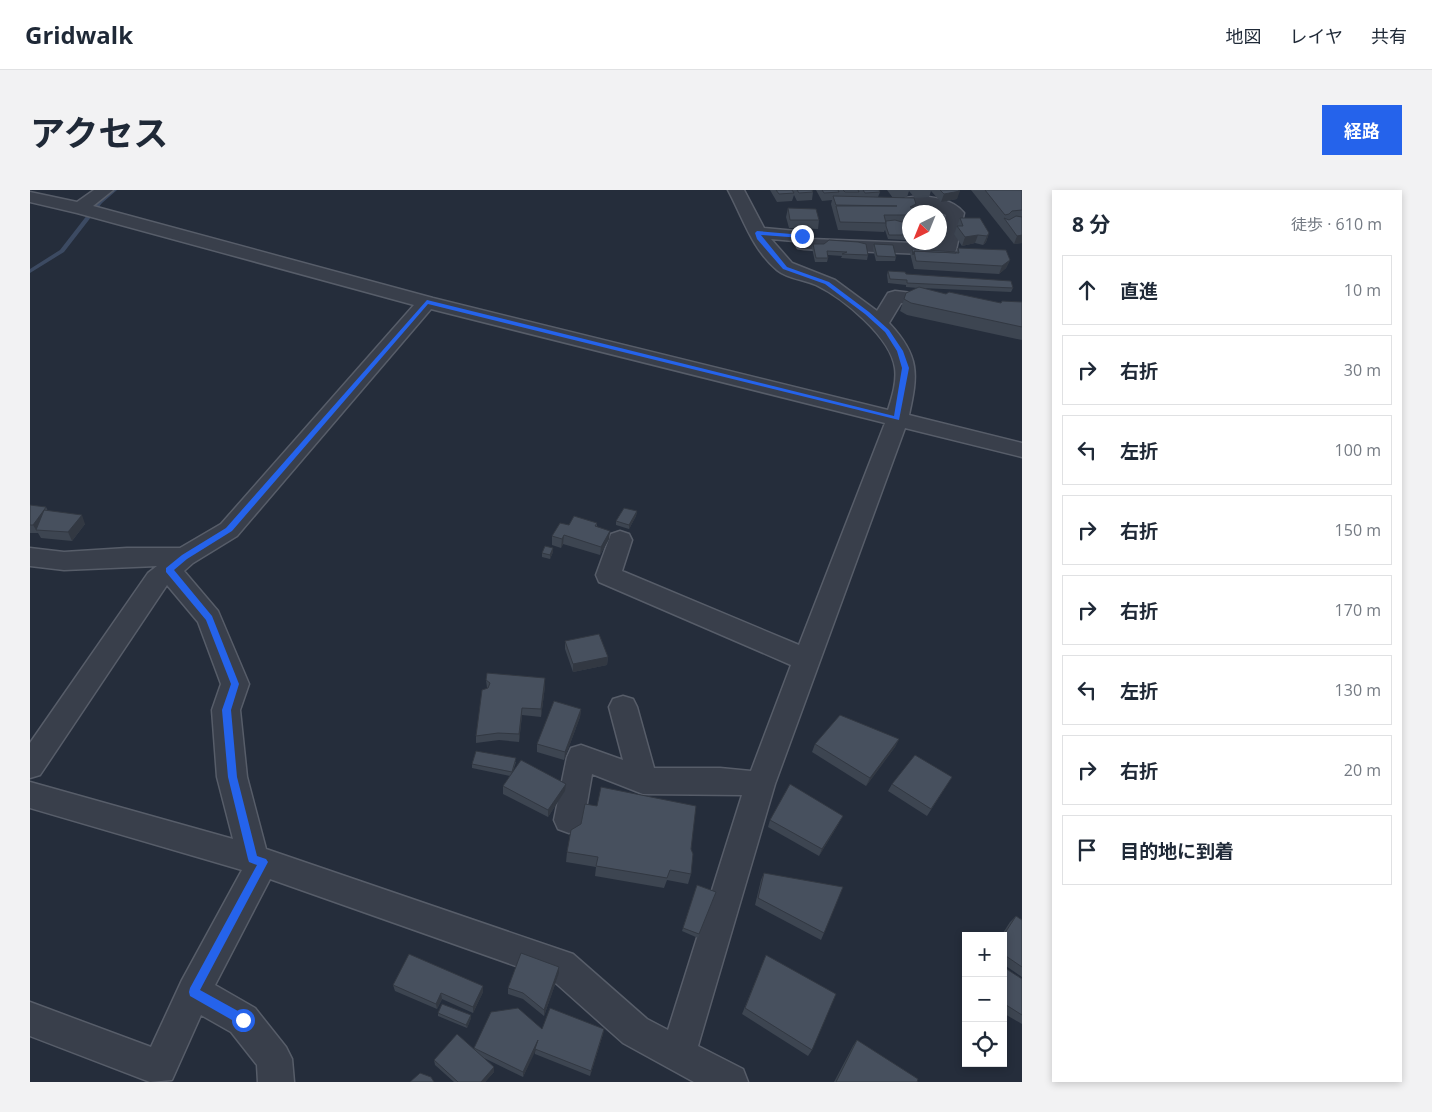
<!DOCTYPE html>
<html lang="ja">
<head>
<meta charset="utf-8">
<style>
  :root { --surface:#fff; --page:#f2f2f3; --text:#1f2937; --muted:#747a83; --line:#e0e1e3; --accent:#2563eb }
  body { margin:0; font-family:"Open Sans","Noto Sans JP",sans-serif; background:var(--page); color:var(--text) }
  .controls { position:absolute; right:15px; bottom:15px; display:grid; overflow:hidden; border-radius:0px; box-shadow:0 2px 8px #0003 }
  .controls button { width:45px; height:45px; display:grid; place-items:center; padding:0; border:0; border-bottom:1px solid var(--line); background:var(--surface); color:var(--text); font:25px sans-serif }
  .compass { position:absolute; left:872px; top:15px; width:45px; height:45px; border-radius:50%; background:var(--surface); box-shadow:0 2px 8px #0003; rotate:223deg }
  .stop { position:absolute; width:15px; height:15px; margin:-11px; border:4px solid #2563eb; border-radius:50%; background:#fff }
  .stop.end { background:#2563eb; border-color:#fff; box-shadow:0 1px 5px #0008 }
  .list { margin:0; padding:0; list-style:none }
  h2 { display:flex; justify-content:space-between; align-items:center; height:65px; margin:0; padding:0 20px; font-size:21px }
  h2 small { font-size:16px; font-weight:400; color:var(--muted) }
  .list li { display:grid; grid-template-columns:32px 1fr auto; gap:15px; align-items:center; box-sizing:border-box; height:70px; margin:0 10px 10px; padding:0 10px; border:1px solid var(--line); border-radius:0px }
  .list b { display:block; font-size:19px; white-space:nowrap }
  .list em { font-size:16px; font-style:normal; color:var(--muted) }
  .icon { flex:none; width:28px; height:28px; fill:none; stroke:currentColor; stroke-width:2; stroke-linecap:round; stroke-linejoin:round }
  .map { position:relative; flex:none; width:992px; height:892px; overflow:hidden; border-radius:0px }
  header { display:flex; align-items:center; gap:30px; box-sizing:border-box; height:70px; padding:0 25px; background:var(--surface); border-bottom:1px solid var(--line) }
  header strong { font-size:24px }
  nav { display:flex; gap:28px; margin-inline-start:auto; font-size:18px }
  .intro { display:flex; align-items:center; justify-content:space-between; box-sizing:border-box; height:120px; padding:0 30px }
  h1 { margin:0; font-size:35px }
  .button { padding:12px 22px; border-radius:0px; background:var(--accent); color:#fff; font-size:18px; font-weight:700 }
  main { display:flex; gap:30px; padding:0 30px }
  aside { flex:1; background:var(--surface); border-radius:0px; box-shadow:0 2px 8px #0003 }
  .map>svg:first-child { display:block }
</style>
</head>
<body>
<header>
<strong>Gridwalk</strong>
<nav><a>地図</a><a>レイヤ</a><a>共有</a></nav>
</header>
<div class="intro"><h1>アクセス</h1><a class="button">経路</a></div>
<main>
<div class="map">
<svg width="992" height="892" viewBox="0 0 992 892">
  <rect width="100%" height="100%" fill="#252d3b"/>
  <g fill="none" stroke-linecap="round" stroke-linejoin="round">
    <polygon fill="#3c4a62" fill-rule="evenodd" points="82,0 87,0 72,13 34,62 0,83 0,79 30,60 68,11"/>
    <defs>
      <path id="street" d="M64,0H83L63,16L403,108L858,220C862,207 867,192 865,178C861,147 813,108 786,95C773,89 758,89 747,80C722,59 713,28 698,0H714L734,38L777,42L781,49L909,54L916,25L900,18L902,22H880L873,12L876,8C893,4 923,8 934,23L926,60L923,64L917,65L774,59L768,58L764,51L741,49L762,73L805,90L847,121L858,103L865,101L917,107L920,111L917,115L910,117L871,113L859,133C890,166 888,184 879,225L992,253V267L875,238L745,594L668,856L713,879L718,892H664L593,853L520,788L240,689L185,795L225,818L256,857L262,869L264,892H228L227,875L201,842L171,825L142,890L120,892L0,846V812L121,857L152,790L212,680L0,618V592L203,649L187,587L182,520L191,494L168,432L137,395L10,585L0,588V553L118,383L127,376L34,380L0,376V358L34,362L97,358H150L191,334L384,115L47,23L0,12V2L47,12ZM401,119L855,233L769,455L592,381L602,350L599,344L590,341L581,344L566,385L569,392L761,475L721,581L690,578H624L607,517L603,509L593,506L583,509L579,517L593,570L551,555L541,558L537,567L524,630L528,639L539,643L550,639L554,630L562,584L613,604L712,605L638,840L617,829L543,764L236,659L217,587L210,520L219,494L188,421L154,381L163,373L207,346Z"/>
    </defs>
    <use href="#street" stroke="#575d69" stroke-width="3"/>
    <use href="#street" fill="#393f4b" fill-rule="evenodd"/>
  </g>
  <g fill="#3d4551" fill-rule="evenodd">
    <polygon points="740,0 782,0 783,2 782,10 767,11 764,5 762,11 747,12"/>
    <path d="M786,0H849L850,2L848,7L863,8L857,0H928L927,9L911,12L901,1L899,7L885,8L879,1L877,7L870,8L880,22V48H877V46L875,50L858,49L855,40L854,42L808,40L801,14L802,10L792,11ZM873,33H876L875,35L876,45Z"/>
    <polygon points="941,0 992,0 992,53 984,54"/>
    <polygon points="758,18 789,30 788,39 759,38 756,27"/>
    <polygon points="930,28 959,43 956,52 953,55 945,53 932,56 924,44"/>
    <polygon points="783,54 838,65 837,70 811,68 812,66 798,65 798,68 797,72 785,72 782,58"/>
    <polygon points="844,54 866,67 865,71 846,71 843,59"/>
    <polygon points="928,58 980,70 976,78 969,84 884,79 880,63 882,59 926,62"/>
    <polygon points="858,81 876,84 983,98 981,102 891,98 916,104 971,113 992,112 992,150 877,125 870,121 876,103 888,98 876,97 876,95 858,93 857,85"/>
    <polygon points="0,315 16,317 18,321 55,334 42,351 11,348 8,343 0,343"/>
    <polygon points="607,321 606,326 599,339 586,335 586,331"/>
    <polygon points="567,333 567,337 579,349 570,365 533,354 531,358 522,355 522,346 539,335"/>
    <polygon points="523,358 523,362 520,369 512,367 512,363"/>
    <polygon points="535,451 578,467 577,475 543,482 535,459"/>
    <polygon points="456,490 515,496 511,527 492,525 489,552 469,550 446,553 446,546 457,498"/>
    <polygon points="551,519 550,527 534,570 507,562 507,554"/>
    <polygon points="869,549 865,557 836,596 782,562 785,554"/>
    <polygon points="486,572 483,581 535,601 518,627 473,604 473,596 480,586 442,578 442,574"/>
    <polygon points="922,587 897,626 858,601 862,594"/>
    <polygon points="740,630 809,633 789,666 738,637"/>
    <polygon points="661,659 661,684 658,694 637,690 634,698 565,686 566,677 536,672 537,662"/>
    <polygon points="734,683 794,743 791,750 725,715 731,690"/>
    <polygon points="667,695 686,702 668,748 652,741"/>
    <polygon points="986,726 992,730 992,787 973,774 973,746 971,746 980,732"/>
    <polygon points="736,765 782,860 778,866 712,824"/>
    <polygon points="975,778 992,789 992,834 973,823 973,779"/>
    <polygon points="529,783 514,826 493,809 478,804 478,798"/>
    <polygon points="363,795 453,796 453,802 443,823 412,809 407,819 365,801"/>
    <polygon points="408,823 441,825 441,828 437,838 408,826"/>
    <polygon points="512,839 574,839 573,844 560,886 505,864 505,860 493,887 454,868 464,877 464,882 455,892 424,892 405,875 404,870 444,859 444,858"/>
    <polygon points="827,850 887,892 804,892 823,856"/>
  </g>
  <g fill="#323842">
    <polygon points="930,1 927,9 911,12 914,4"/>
    <polygon points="959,43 956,52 953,55 957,46"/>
    <polygon points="948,45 945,53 932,56 935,47"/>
    <polygon points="992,45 992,53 984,54 987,46"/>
    <polygon points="980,70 976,78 969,84 972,76"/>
    <polygon points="14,320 6,340 8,343 3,335"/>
    <polygon points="607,321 606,326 599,339 599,335"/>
    <polygon points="52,325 55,334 42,351 38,342"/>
    <polygon points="580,341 579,349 570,365 571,357"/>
    <polygon points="534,345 533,354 531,358 532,349"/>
    <polygon points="523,358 523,362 520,369 520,365"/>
    <polygon points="578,467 577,475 543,482 543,474"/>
    <polygon points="515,488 515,496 511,527 511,519"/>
    <polygon points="492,518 492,525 489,552 489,544"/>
    <polygon points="551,519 550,527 534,570 535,562"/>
    <polygon points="869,549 865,557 836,596 840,588"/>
    <polygon points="536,594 535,601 518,627 518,620"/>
    <polygon points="813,626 809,633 789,666 792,659"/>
    <polygon points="529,777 529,783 514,826 514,820"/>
    <polygon points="453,796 453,802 443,823 443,817"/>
    <polygon points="411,803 412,809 407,819 406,814"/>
    <polygon points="441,825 441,828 437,838 436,835"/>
    <polygon points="574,839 573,844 560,886 561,881"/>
    <polygon points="508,850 508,856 493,887 493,882"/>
    <polygon points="464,877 464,882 455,892 451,892"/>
  </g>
  <g fill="#47505e" stroke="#323842">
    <polygon points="746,0 762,0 764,3 749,4"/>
    <polygon points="767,0 782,0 783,2 769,3"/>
    <polygon points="792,0 808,0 809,2 794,3"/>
    <polygon points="813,0 828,0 829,2 815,2"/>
    <polygon points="833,0 849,0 850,2 835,3"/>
    <polygon points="910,0 928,0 930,1 914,4"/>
    <polygon points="955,0 992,0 992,20 982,21 979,24 975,25"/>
    <polygon points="803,6 884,8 886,14 880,17 886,18 888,22 880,22 880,25 854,25 856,33 810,32 806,16 867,16 806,15"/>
    <polygon points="758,18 786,19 789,30 760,30"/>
    <polygon points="986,26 992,27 992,45 987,46 974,28 979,30"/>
    <polygon points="930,28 950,28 959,43 957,46 948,45 935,47 927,36 933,36"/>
    <polygon points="865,30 872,32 877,45 859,45 856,36 856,31"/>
    <polygon points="876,31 880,31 880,44 878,44"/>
    <polygon points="799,50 828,52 836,54 838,65 812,64 817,62 797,61 798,68 786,68 783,54 794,54"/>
    <polygon points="844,54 863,55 866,67 847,66"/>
    <polygon points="928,58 976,60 980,70 972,76 886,71 884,61 929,63"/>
    <polygon points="882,59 926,62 926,63 884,61 883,65"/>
    <polygon points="858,81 875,82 876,84 981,91 983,98 877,93 877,90 860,89"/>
    <polygon points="889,97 916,104 919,102 971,113 972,111 992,112 992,137 881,113 874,109 876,103"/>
    <polygon points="0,315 16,317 14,320 52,325 38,342 6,340 14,320 3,335 0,335"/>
    <polygon points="594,318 607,321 599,335 586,331"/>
    <polygon points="544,326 567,333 565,336 580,341 571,357 534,345 532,349 522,346 530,333 539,335"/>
    <polygon points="515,356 523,358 520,365 512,363"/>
    <polygon points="569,444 578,467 543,474 535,451"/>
    <polygon points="457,483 515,488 511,519 492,518 489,544 468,543 446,546 452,500 458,498 460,493 456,490"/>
    <polygon points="524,511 551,519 535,562 507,554"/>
    <polygon points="810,525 869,549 840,588 785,554"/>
    <polygon points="446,561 486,568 482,582 442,574"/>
    <polygon points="885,565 922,587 901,619 862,594"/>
    <polygon points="491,570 536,594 518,620 473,596"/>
    <polygon points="760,594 813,626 792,659 740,630"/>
    <polygon points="571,597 666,616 661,659 663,664 661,684 640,680 637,688 566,676 568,667 537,662 541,640 551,634 555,614 567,616"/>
    <polygon points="734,683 813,697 794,743 728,708"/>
    <polygon points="667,695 686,702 669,744 653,738"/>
    <polygon points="986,726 992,730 992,777 973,764 973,746"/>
    <polygon points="491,763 529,777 514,820 493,803 478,798"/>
    <polygon points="379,764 453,796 443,817 411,803 406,814 363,795"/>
    <polygon points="736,765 806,804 782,860 715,818"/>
    <polygon points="975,778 992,789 992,825 973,813 973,782"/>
    <polygon points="412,814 441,825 436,835 408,823"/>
    <polygon points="488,818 512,839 520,818 574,839 561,881 505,859 508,850 493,882 444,858 461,822"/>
    <polygon points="427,844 464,877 451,892 428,892 404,870"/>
    <polygon points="827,850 888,889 887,892 806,892"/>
    <polygon points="390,883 401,887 404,892 380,892"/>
  </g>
  <polygon fill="#2563eb" points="727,41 773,45 772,48 731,45 757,77 799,92 839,122 859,140 873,161 879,178 869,230 398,114 202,341 157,369 144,380 182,426 209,494 201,520 207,587 227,666 236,669 238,672 170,800 217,826 219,830 217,834 213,835 209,834 160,806 159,802 160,798 227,675 219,672 218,669 198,587 192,520 201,494 176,430 136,382 136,378 152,365 196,338 397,110 864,226 872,178 867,161 855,142 835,124 795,94 753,79 727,49 725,43"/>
</svg>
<div class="controls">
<button>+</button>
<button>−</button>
<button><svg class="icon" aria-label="locate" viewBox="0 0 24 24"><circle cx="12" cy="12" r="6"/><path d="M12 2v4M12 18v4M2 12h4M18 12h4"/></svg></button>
</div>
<svg class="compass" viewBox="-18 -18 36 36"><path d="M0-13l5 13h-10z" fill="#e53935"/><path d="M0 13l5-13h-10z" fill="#747a83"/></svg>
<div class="stop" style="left:213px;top:830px"></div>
<div class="stop end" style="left:772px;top:46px"></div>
</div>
<aside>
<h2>8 分<small>徒歩 · 610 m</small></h2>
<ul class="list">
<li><svg class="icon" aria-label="ahead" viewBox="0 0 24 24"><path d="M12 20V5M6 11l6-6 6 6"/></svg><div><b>直進</b></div><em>10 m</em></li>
<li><svg class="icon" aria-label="right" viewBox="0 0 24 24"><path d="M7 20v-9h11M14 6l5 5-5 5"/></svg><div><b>右折</b></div><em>30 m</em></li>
<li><svg class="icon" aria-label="left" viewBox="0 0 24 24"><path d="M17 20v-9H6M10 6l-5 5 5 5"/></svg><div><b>左折</b></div><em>100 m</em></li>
<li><svg class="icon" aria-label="right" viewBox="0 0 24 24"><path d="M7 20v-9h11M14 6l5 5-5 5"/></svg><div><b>右折</b></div><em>150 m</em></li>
<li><svg class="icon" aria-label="right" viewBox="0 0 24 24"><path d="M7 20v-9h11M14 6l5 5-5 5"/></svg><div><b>右折</b></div><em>170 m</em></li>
<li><svg class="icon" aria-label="left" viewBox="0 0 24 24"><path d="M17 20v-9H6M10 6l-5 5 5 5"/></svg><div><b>左折</b></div><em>130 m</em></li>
<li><svg class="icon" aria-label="right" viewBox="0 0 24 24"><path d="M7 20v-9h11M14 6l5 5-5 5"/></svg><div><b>右折</b></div><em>20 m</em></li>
<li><svg class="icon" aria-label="arrive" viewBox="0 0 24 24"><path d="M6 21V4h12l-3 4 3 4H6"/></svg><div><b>目的地に到着</b></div></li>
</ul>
</aside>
</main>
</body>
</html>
